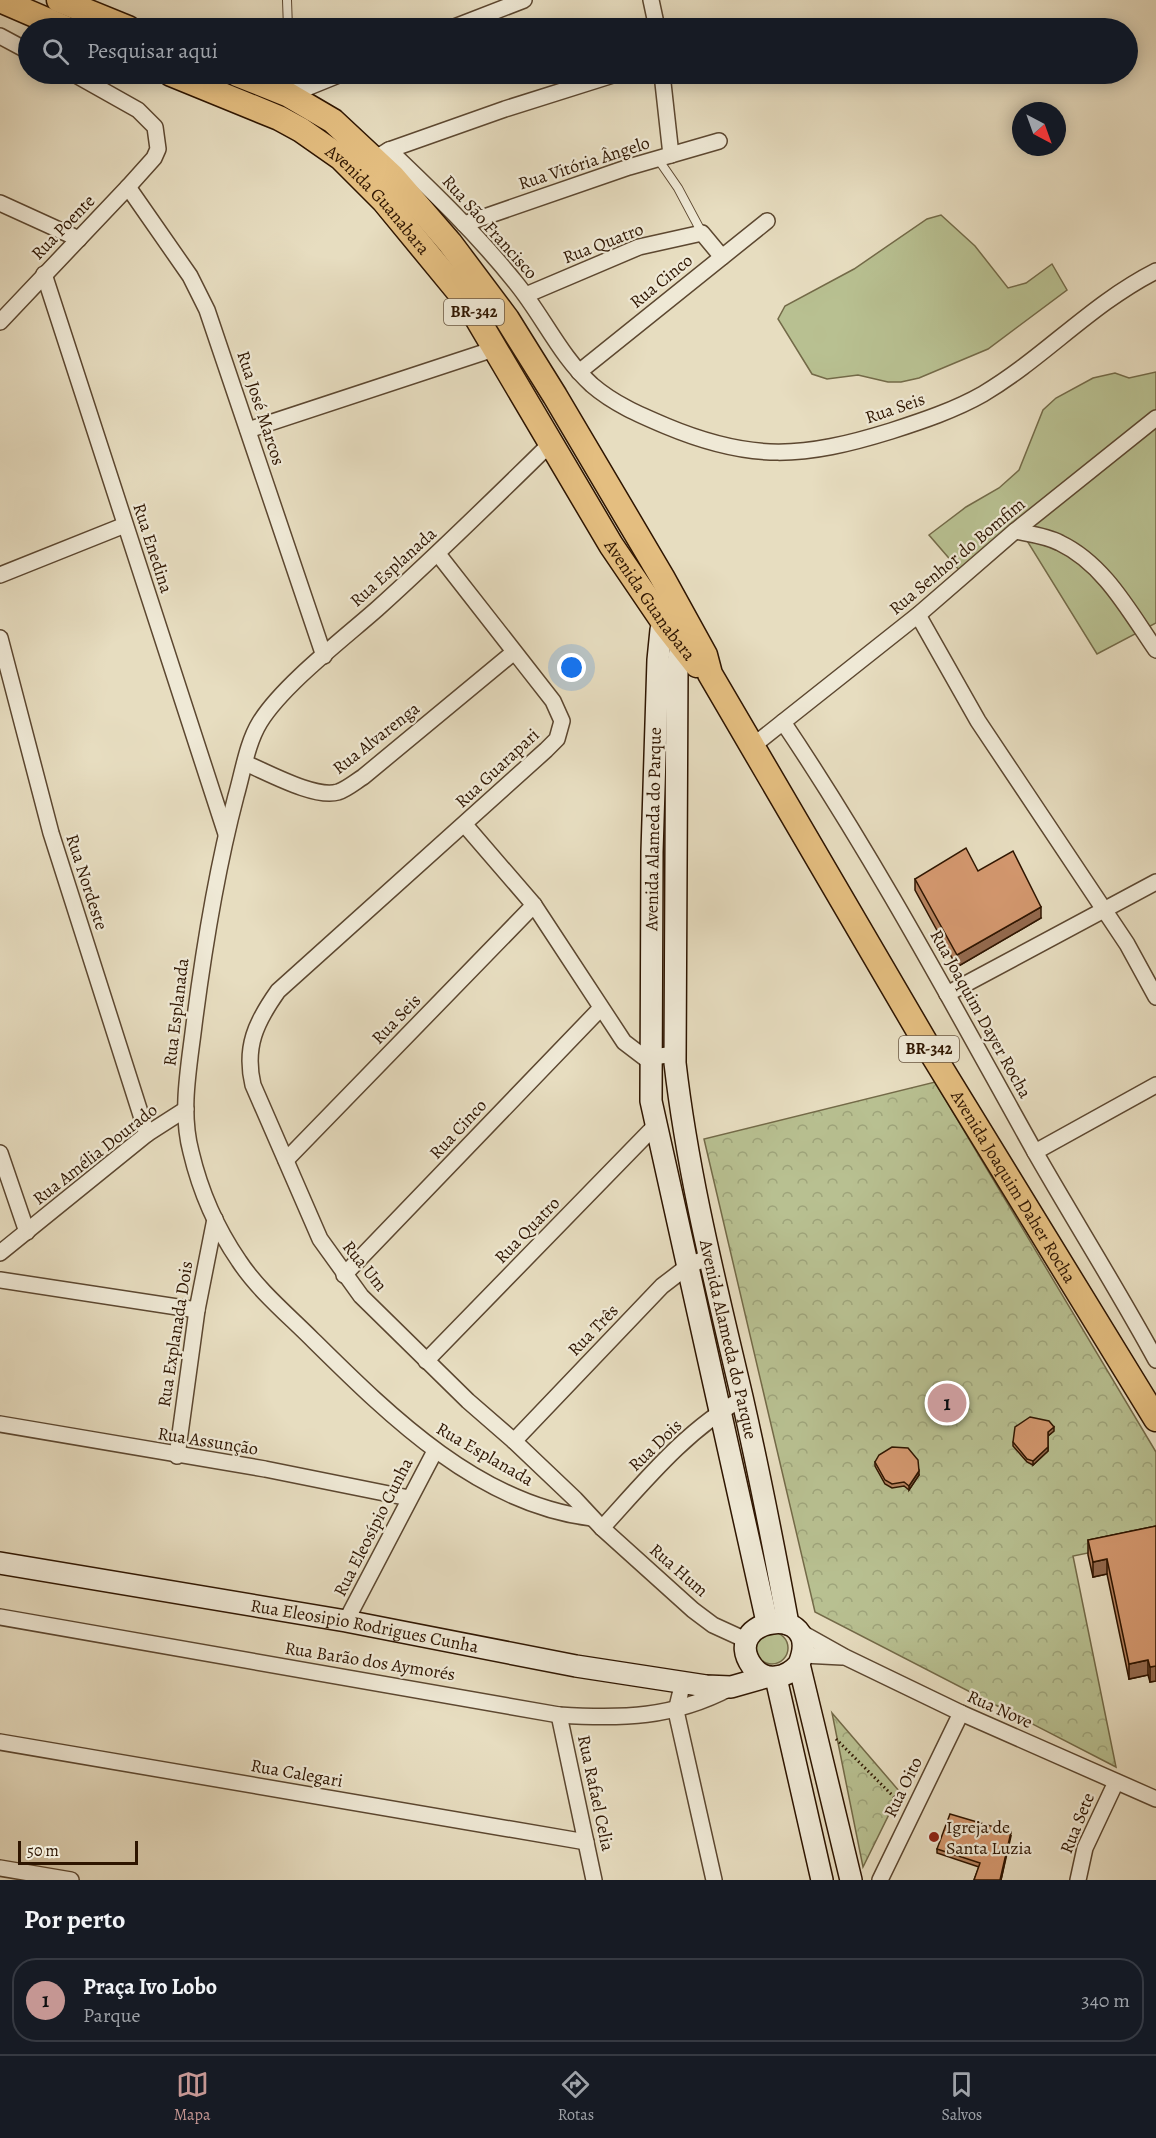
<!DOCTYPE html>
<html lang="pt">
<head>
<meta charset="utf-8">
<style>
  :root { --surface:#171b24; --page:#242831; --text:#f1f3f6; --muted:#9ea1a6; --line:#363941; --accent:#c59692 }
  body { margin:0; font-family:Alegreya,serif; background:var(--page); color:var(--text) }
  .compass { position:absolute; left:1012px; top:102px; width:54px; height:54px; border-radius:50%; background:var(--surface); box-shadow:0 3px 15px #0003; rotate:139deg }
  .scale { position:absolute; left:18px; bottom:15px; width:120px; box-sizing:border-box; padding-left:6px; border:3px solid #2e1500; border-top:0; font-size:16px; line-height:21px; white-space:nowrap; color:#2e1500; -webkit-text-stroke:4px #efe9d6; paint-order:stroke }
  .you { position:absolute; left:572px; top:668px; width:21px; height:21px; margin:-15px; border:4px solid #fff; border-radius:50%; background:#1a73e8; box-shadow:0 0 0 9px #1a73e833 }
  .badge { display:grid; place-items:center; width:39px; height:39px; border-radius:50%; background:var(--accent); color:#111; font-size:20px; font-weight:700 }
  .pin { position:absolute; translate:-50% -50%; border:3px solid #fff; box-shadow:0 2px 6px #0006 }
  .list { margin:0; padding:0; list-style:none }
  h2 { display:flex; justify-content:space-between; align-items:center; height:78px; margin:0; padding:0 24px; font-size:26px }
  h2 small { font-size:20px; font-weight:400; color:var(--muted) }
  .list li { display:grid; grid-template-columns:39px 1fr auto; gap:18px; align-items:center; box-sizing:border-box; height:84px; margin:0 12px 12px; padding:0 12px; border:2px solid var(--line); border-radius:24px }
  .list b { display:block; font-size:22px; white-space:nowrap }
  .list p { margin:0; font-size:20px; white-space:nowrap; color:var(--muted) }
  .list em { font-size:20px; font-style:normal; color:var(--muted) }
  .icon { flex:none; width:33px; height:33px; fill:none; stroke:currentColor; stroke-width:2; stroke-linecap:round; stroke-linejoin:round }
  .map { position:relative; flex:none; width:1156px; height:1880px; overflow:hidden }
  .search { position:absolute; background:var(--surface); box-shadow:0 3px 15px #0003; left:18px; right:18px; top:18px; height:66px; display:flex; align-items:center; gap:15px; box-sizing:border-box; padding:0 21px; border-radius:33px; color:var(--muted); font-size:22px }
  .sheet { height:174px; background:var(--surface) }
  nav { display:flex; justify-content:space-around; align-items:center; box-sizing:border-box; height:84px; border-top:2px solid var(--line); background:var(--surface); font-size:16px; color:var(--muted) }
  nav a { display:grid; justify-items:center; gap:3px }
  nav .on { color:var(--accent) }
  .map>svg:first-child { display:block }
</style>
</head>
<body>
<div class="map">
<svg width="1156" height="1880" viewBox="0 0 1156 1880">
  <defs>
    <pattern id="park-crowns" width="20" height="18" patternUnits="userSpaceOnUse" patternTransform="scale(1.5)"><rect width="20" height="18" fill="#b8c091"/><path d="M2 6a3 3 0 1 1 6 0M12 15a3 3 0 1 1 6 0" fill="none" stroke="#9ea47b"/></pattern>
  </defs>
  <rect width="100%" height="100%" fill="#e7ddc0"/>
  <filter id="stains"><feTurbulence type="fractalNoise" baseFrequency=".00333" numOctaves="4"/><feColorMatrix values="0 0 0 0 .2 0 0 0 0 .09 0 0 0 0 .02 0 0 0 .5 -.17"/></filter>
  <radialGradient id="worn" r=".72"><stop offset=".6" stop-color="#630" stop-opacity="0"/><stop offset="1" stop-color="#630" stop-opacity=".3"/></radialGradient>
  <g fill="#b8c091" stroke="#736a48" stroke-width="1.5">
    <polygon points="941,215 975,246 1008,288 1026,283 1052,264 1067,290 988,349 919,378 901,382 888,382 858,375 827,379 812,374 778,319 785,306 854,269 927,219"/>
    <polygon points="1156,372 1156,623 1097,654 1018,526 960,571 929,535 966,507 999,488 1019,470 1043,410 1056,398 1093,378 1115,373 1129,378"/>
    <circle cx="772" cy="1648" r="16"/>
  </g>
  <g fill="url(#park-crowns)" stroke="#736a48" stroke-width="1.5">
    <polygon points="935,1082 1156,1452 1156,1539 1073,1556 1116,1767 815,1612 704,1139"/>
    <polygon points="832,1713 900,1792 863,1867"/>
  </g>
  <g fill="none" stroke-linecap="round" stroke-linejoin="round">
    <defs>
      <g id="lane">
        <polyline points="287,0 288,28"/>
        <polyline points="658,159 678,188 702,233"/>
      </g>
      <g id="street">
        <polyline points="651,0 657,28"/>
        <polyline points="452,28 524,0"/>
        <polyline points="0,36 28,51"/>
        <polyline points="662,74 671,155"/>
        <polyline points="289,86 309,87 341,74"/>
        <polyline points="389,150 505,109 616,74"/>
        <path d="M368,163L389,150C433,192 478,235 516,283C543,316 560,356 592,385C614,404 640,415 666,426C752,462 804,458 891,431C922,421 955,410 983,394C1045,357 1091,304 1156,271"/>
        <polyline points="128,187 190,276 207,310 324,656"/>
        <polyline points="0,203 79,239"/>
        <polyline points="464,224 629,167 719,141"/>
        <polyline points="44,274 226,834"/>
        <polyline points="526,295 639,247 702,233 722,257"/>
        <polyline points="0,322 128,187 154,158 158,149 155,127 138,110 74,74"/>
        <polyline points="579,372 767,221"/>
        <polyline points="248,430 497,348"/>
        <path d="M551,443C494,499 437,555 377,609C343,639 283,685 260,722C247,743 243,772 236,796C216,872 204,947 194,1025C189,1067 180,1111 191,1152C200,1190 217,1229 239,1261C258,1290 288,1315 312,1339C389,1415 479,1505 592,1518"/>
        <path d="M1015,531C1030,534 1047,536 1060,543C1104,564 1129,611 1156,650"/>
        <path d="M438,554L553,701L562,721L557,739L546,750L278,991C256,1022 244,1047 253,1085L320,1239L361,1296L468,1401L514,1441L575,1499L602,1528L693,1610L713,1625L748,1641"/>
        <polyline points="0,575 125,525"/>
        <polyline points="918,615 978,721 1127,944 1156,997"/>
        <polyline points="0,638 51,833 147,1134"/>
        <polyline points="783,722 918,615 1015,531 1156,418"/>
        <path d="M754,745L783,722C876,860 954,1007 1035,1152C1075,1222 1118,1290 1156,1360"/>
        <path d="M245,763C267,772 315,799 338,792C347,789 355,782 363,777L514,652"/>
        <polyline points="465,825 534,905 624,1042 645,1058 675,1054"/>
        <polyline points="947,994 1156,882"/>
        <polyline points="1035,1152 1156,1085"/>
        <polyline points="0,1153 27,1232"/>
        <polyline points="286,1160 534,905"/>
        <polyline points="0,1253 147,1134 186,1109"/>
        <polyline points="344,1275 600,1009"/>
        <polyline points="0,1280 197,1310"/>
        <polyline points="426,1361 655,1126"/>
        <polyline points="0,1424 265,1469 409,1498"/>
        <polyline points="514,1441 662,1286 688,1266 709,1257"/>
        <polyline points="177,1456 197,1310 215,1219"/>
        <path d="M602,1528C644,1482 687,1429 742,1399"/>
        <path d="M0,1617L559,1715C622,1719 673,1718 730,1688"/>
        <polyline points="346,1621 435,1451"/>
        <polyline points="795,1629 845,1657 961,1713 1156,1799"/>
        <polyline points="803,1655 842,1657"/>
        <polyline points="683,1682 676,1711 714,1880"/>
        <polyline points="559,1715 594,1880"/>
        <polyline points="0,1742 586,1842"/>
        <polyline points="0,1868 71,1880"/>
        <polyline points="880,1880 961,1713"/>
        <polyline points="1078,1880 1085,1848 1116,1782"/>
      </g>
      <g id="secondary">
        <polyline points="671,614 661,630 658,660 652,852 651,1101 767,1622"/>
        <path id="s1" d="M691,635L681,646L677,668L675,1063C688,1176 716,1286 742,1397C759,1472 774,1548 788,1624"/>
        <path id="s2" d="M0,1563L346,1621L576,1666L706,1686L731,1687L766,1677"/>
        <path d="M799,1664C787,1678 765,1684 752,1666C718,1618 825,1600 799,1664L851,1880"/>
        <polyline points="776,1678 822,1880"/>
      </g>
      <g id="primary">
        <polyline points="0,0 65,28"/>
        <polyline points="59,0 128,28"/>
        <path id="s3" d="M171,74L279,118L301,130L341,158L384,201L468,303L611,545L664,623L697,665"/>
        <path id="s4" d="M237,74L287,94L333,121L393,177L450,243L507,319L555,396L662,577L705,655L710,674L931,1052L1156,1419"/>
      </g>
    </defs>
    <use href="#lane" stroke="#5c4730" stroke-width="10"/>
    <use href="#street" stroke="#5c4730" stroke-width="18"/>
    <use href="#secondary" stroke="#2e1500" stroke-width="24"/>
    <use href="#primary" stroke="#2e1500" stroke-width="27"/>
    <polyline stroke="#2e1500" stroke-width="3" stroke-dasharray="1.5 3" stroke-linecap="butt" points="836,1739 901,1804"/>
    <use href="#lane" stroke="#efe9d6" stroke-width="8"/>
    <use href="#street" stroke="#efe9d6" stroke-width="15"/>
    <use href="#secondary" stroke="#efe9d6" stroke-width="21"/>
    <use href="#primary" stroke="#e4be80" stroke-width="24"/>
  </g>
  <g fill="#b6835f" stroke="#2e1500" stroke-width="1.5">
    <polygon points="978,871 1041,918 957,967 915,890 915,879"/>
    <polygon points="1054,1431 1048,1436 1048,1451 1033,1465 1027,1462 1013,1446 1013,1442"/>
    <polygon points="875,1462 919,1475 909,1490 904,1486 892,1488 885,1484 875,1466"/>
    <polygon points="1156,1526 1156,1681 1150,1682 1148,1675 1129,1679 1107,1574 1093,1577 1088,1555 1088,1540"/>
    <polygon points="1011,1836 1001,1880 974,1880 979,1867 937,1853 937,1849"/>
  </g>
  <g fill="#946a4e" stroke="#2e1500" stroke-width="1.5">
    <polygon points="1041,907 1041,918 957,967 957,955"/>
    <polygon points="1054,1427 1054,1431 1048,1436 1048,1432"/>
    <polygon points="1048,1447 1048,1451 1033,1465 1033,1461"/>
    <polygon points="919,1471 919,1475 909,1490 909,1486"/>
    <polygon points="1107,1559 1107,1574 1093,1577 1093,1562"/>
    <polygon points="1148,1660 1148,1675 1129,1679 1129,1664"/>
    <polygon points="1156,1666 1156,1681 1150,1682 1150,1667"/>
    <polygon points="1011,1832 1001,1880 1000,1880"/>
  </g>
  <g fill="#d4986f" stroke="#2e1500" stroke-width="1.5">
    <polygon points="966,848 978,871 1013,851 1041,907 957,955 915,879"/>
    <polygon points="1030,1417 1049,1421 1054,1427 1048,1432 1048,1447 1033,1461 1027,1459 1013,1442 1015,1427"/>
    <polygon points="892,1447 908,1448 918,1460 919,1471 909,1486 904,1482 892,1484 885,1480 875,1462 879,1455"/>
    <polygon points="1156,1526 1156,1666 1150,1667 1148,1660 1129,1664 1107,1559 1093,1562 1088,1540"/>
    <polygon points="950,1814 1011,1832 1000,1880 974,1880 980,1863 937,1849"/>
  </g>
  <circle fill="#8f2418" stroke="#efe9d6" stroke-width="2" cx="934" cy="1837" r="6"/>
  <g text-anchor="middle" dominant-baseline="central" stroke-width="4.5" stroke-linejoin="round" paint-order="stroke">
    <g fill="#efe9d6" stroke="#685540" stroke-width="1.5">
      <rect x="444" y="299" width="60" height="26" rx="4.5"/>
      <rect x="899" y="1036" width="60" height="26" rx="4.5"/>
    </g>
    <g font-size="16" font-weight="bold" fill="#2e1500">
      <text x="474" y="312">BR-342</text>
      <text x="929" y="1049">BR-342</text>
    </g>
    <g font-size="18" fill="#2e1500" stroke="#efe9d6">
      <text transform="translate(584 163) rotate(-18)">Rua Vitória Ângelo</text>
      <text stroke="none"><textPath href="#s3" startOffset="246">Avenida Guanabara</textPath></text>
      <text transform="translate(63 227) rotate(-46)">Rua Poente</text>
      <text transform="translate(490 227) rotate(48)">Rua São Francisco</text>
      <text transform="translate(603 243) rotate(-21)">Rua Quatro</text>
      <text transform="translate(661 281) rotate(-39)">Rua Cinco</text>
      <text transform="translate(261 408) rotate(72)">Rua José Marcos</text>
      <text transform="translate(895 408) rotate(-19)">Rua Seis</text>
      <text transform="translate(153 548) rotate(72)">Rua Enedina</text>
      <text transform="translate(957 556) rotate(-40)">Rua Senhor do Bomfim</text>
      <text transform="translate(393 567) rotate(-42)">Rua Esplanada</text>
      <text stroke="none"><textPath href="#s3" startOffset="732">Avenida Guanabara</textPath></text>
      <text transform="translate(376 738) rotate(-38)">Rua Alvarenga</text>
      <text transform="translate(497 768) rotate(-43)">Rua Guarapari</text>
      <text transform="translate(653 829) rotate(-89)">Avenida Alameda do Parque</text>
      <text transform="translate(87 882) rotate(72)">Rua Nordeste</text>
      <text transform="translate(176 1012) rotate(-83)">Rua Esplanada</text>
      <text transform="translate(981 1014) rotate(61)">Rua Joaquim Dayer Rocha</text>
      <text transform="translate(396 1019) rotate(-46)">Rua Seis</text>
      <text transform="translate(458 1129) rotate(-47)">Rua Cinco</text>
      <text transform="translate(95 1154) rotate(-38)">Rua Amélia Dourado</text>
      <text stroke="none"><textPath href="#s4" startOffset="1377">Avenida Joaquim Daher Rocha</textPath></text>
      <text transform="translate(527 1230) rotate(-46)">Rua Quatro</text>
      <text transform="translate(365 1266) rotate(51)">Rua Um</text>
      <text transform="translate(593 1330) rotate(-46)">Rua Três</text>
      <text transform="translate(175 1334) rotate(-81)">Rua Explanada Dois</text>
      <text stroke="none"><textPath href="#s1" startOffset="714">Avenida Alameda do Parque</textPath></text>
      <text transform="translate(208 1441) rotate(9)">Rua Assunção</text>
      <text transform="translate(655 1445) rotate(-44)">Rua Dois</text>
      <text transform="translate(485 1454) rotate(30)">Rua Esplanada</text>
      <text transform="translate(373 1527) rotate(-63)">Rua Eleosípio Cunha</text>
      <text transform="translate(679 1570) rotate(41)">Rua Hum</text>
      <text stroke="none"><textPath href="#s2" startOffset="370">Rua Eleosipio Rodrigues Cunha</textPath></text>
      <text transform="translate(370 1661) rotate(9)">Rua Barão dos Aymorés</text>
      <text transform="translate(1000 1709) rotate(24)">Rua Nove</text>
      <text transform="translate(297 1773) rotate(10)">Rua Calegari</text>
      <text transform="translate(903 1787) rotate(-64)">Rua Oito</text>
      <text transform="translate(596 1793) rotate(78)">Rua Rafael Celia</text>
      <text transform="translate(1077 1823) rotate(-68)">Rua Sete</text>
    </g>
    <g font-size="18" fill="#2e1500" stroke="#efe9d6" text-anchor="start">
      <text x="946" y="1827">Igreja de<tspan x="946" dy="21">Santa Luzia</tspan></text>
    </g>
  </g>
  <rect width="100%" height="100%" filter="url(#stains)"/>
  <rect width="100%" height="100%" fill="url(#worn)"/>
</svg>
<svg class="compass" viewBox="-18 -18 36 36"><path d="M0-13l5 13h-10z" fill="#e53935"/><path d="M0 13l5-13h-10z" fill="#9ea1a6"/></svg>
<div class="scale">50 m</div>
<div class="you"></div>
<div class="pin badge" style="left:947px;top:1403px">1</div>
<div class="search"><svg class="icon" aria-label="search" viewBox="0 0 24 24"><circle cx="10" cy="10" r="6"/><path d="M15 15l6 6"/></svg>Pesquisar aqui</div>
</div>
<section class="sheet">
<h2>Por perto<small></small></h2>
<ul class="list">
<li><span class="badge">1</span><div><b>Praça Ivo Lobo</b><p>Parque</p></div><em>340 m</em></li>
</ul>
</section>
<nav>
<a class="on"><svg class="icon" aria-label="map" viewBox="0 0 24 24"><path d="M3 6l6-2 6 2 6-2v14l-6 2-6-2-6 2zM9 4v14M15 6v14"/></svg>Mapa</a>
<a><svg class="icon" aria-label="directions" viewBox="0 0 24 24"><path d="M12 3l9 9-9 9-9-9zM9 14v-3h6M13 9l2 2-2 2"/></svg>Rotas</a>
<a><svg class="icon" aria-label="saved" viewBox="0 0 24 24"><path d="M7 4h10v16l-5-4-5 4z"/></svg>Salvos</a>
</nav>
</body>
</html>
